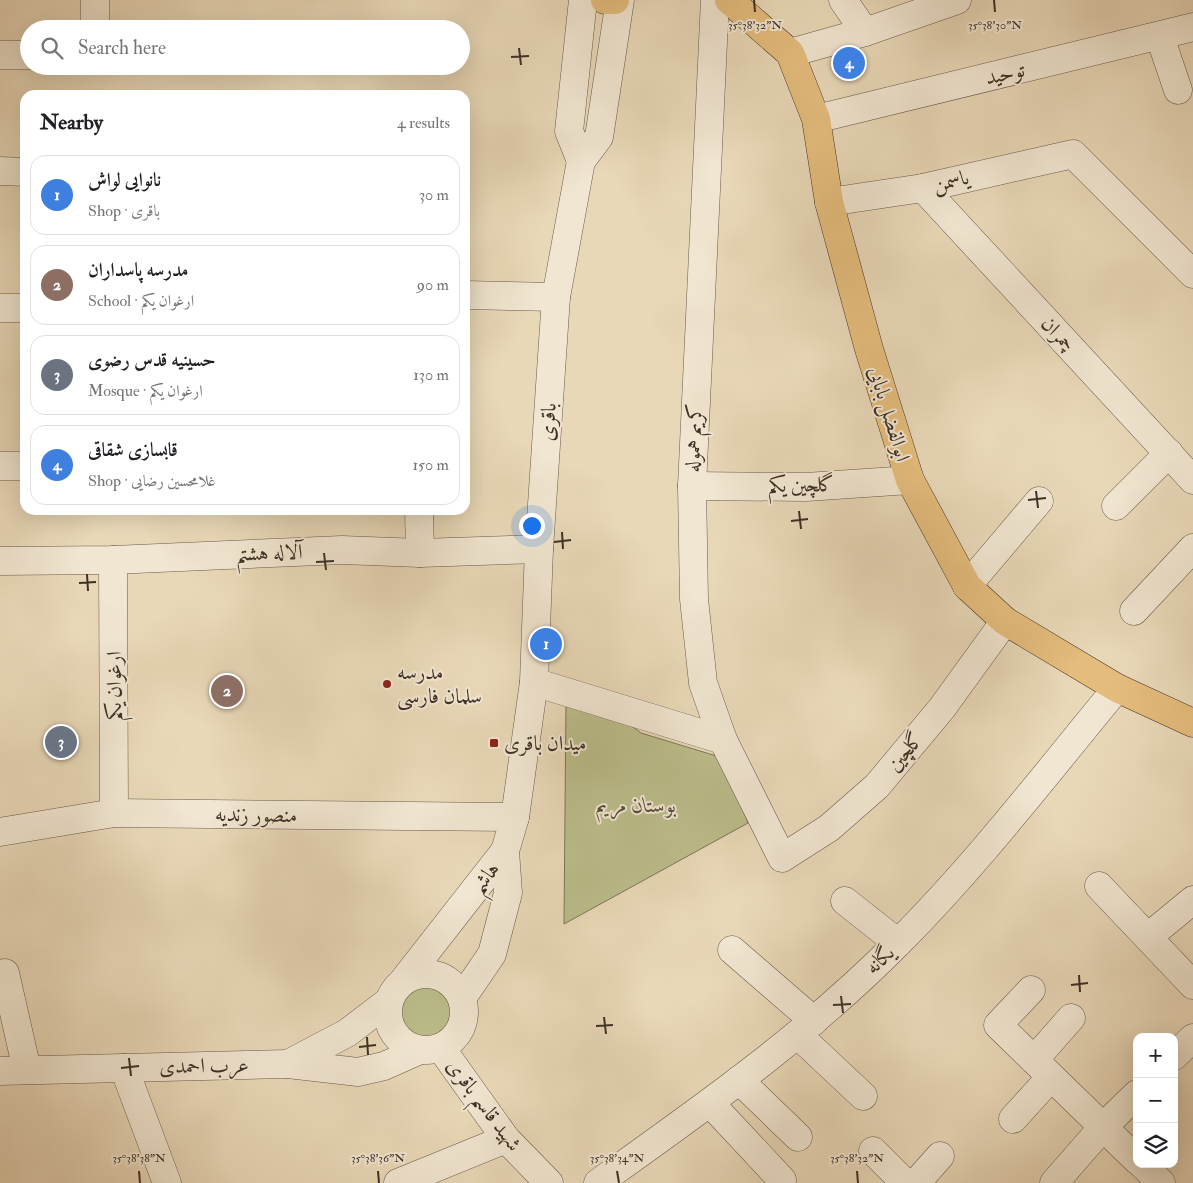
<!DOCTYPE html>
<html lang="en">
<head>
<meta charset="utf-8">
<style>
  :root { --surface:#fff; --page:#f6f6f6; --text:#202124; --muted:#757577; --line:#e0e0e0; --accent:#1a73e8 }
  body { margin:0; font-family:"IM FELL Double Pica",Amiri,serif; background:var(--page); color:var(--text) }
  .controls { position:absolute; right:15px; bottom:15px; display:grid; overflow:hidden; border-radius:10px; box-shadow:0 5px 20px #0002 }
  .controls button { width:45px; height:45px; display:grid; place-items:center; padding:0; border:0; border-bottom:1px solid var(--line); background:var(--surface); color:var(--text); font:25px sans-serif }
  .you { position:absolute; left:531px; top:525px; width:18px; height:18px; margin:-12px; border:4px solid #fff; border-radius:50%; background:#1a73e8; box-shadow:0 0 0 8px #1a73e833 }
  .badge { display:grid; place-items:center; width:32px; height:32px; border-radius:50%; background:var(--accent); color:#fff; font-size:16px; font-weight:700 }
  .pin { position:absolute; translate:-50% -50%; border:2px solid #fff; box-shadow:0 1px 5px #0006 }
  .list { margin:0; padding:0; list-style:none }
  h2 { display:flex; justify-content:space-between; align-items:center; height:65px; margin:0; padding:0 20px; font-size:21px }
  h2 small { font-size:16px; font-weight:400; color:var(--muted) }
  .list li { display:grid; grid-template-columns:32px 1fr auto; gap:15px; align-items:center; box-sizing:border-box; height:80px; margin:0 10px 10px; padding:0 10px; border:1px solid var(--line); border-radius:15px }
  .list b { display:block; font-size:19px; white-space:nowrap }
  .list p { margin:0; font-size:16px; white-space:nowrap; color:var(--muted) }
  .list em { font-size:16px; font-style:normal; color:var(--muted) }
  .icon { flex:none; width:28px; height:28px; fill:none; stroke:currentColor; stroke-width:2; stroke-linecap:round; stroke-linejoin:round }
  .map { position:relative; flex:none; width:1193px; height:1183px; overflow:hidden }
  .search { position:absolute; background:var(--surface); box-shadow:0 5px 20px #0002; left:20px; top:20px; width:450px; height:55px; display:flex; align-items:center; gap:12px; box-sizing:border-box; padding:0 18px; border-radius:28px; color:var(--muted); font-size:19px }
  .panel { position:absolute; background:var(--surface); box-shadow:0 5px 20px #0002; left:20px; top:90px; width:450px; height:425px; border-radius:15px }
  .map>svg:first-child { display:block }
</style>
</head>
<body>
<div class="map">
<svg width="1193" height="1183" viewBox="0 0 1193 1183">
  <rect width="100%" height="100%" fill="#e9d8b8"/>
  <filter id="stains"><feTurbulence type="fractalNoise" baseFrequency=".004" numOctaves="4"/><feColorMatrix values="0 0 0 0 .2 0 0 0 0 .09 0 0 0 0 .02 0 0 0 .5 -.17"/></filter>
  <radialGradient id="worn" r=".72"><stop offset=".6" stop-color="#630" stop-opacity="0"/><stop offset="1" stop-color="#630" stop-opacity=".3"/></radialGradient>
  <g fill="#bbbd8b" stroke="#7c7659">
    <polygon points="566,701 613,712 641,733 723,758 748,823 564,924"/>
    <circle cx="427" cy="1011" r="31"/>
  </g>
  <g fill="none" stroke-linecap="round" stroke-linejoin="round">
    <defs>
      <g id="minor">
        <polyline points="715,0 692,486 694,599 703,683 723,740 782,858 829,828 877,786 942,708 1005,621"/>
        <polyline points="843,0 865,32"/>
        <polyline points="95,29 95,0"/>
        <polyline points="1160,37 1178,90"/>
        <polyline points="790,53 865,32 957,0"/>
        <polyline points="0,55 29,55"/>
        <polyline points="816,119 1193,27"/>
        <polyline points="581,161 569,131 583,0"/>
        <polyline points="0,171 25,172"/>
        <polyline points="923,188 1193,480"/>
        <polyline points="829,202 923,188 1073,154 1193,274"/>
        <polyline points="465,295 556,297"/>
        <polyline points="0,308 25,308"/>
        <polyline points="0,466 25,466"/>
        <polyline points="692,486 806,487 910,480"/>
        <polyline points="1116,506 1169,453"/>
        <polyline points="419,510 420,553"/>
        <polyline points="113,560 114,813"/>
        <polyline points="0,561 113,560 342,550 420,553 539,549"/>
        <polyline points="967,586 1039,501"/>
        <polyline points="1134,611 1193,548"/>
        <polyline points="534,682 723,740"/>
        <polyline points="0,832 114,813 515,817"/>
        <polyline points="1099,886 1193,985"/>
        <polyline points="845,901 898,943"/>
        <polyline points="1148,937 1193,900"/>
        <polyline points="732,950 814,1021"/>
        <polyline points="5,973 27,1070"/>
        <circle cx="426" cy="1012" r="38"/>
        <polyline points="404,980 505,851"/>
        <polyline points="1031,990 998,1025 1137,1160"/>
        <polyline points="462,998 492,954 508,893 505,851 515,817 534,682 539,549 556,297 581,161 599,137 620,0"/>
        <polyline points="798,1035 863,1096"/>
        <polyline points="441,1048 506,1139 549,1183"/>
        <polyline points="1174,1056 1193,1038"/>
        <polyline points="1034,1060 1071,1018"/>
        <polyline points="288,1064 347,1033 389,1001"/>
        <polyline points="124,1068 167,1183"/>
        <polyline points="0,1071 288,1064 358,1072 384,1066 420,1050"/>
        <polyline points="739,1080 798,1137"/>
        <polyline points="710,1103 782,1180"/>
        <polyline points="1013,1119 1051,1077"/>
        <polyline points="873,1151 905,1183"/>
        <polyline points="1142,1164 1161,1183"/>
        <polyline points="398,1183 506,1139"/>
        <path d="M598,1183C703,1108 807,1035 898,943C977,864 1046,774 1117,688"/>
        <polyline points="916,1183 940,1156"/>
        <polyline points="1054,1183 1103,1127 1137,1094"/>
      </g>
      <g id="major">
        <polyline points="605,0 615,0"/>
        <polyline points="729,0 790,53 816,119 829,202 869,349 910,480 967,586 1005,621 1117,688 1193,723"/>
      </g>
    </defs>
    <use href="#minor" stroke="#685a4b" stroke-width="29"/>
    <use href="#major" stroke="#3d3027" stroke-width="29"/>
    <use href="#minor" stroke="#f1e6d1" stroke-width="28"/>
    <use href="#major" stroke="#e4bc7c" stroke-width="28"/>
  </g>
  <path fill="none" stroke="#3d3027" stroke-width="2" d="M754,0L755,12M994,0L995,12M519,48L521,65M511,57L529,56M1036,491L1038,508M1028,500L1046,498M799,511L801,529M791,521L808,519M562,532L563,549M554,542L571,540M324,553L326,570M316,562L334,561M87,574L88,591M79,583L96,582M1079,975L1080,992M1071,985L1088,983M841,996L843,1013M833,1005L851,1004M604,1017L606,1034M596,1026L613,1025M367,1037L368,1055M359,1047L376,1045M129,1058L131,1076M121,1068L139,1066M139,1171L140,1183M378,1171L379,1183M617,1171L619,1183M857,1171L858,1183"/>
  <g fill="#8f2418" stroke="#f1e6d1" stroke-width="2">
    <circle cx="387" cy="684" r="5"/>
    <rect x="489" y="738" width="10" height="10" rx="2.5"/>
  </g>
  <g text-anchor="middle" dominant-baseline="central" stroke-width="4" stroke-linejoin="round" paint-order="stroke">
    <g font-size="21" fill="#3d3027" stroke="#f1e6d1">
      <text transform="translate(1005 74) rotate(-13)">توحید</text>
      <text transform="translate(951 181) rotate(-13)">یاسمن</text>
      <text transform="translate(1058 334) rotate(47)">چمران</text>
      <text transform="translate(889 414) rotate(73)">ابوالفضل بابایی</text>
      <text transform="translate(548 422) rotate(-86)">باقری</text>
      <text transform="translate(694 438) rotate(-87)">کریم هموله</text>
      <text transform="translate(801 485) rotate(-1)">گلچین یکم</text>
      <text transform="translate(269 553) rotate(-2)">آلاله هشتم</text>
      <text transform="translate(114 686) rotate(-90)">ارغوان یکم</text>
      <text transform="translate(905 752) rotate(-50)">گلچین</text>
      <text transform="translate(256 815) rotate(1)">منصور زندیه</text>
      <text transform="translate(485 878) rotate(-53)">هاشم</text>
      <text transform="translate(880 960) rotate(-43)">یگانه</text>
      <text transform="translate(204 1066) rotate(-1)">عرب احمدی</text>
      <text transform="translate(484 1105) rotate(53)">شهید قاسم باقری</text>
    </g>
    <g font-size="21" fill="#3d3027" stroke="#f1e6d1" text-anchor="start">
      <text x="397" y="672">مدرسه<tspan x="397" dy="24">سلمان فارسی</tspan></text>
      <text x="504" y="743">میدان باقری</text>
    </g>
    <g font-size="21" font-style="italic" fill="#564c3b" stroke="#f1e6d1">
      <text x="636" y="805">بوستان مریم</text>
    </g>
  </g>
  <g font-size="12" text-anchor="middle" fill="#3d3027" stroke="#f1e6d1" stroke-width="4" stroke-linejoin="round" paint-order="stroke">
    <text x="755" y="29">35°38'32"N</text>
    <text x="995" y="29">35°38'30"N</text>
    <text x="139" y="1162">35°38'38"N</text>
    <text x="378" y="1162">35°38'36"N</text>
    <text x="617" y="1162">35°38'34"N</text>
    <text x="857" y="1162">35°38'32"N</text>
  </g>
  <rect width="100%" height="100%" filter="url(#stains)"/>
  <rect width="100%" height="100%" fill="url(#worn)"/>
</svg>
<div class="controls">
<button>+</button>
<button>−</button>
<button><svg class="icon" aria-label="layers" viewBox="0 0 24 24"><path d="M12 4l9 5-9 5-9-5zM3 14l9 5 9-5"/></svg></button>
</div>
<div class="you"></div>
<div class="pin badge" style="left:546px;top:644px;background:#3f7fe0">1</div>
<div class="pin badge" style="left:227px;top:691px;background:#8d6e63">2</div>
<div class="pin badge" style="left:61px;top:742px;background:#6b7280">3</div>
<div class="pin badge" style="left:849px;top:63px;background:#3f7fe0">4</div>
<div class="search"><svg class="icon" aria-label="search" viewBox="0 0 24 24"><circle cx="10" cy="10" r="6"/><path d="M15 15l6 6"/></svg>Search here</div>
<section class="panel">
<h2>Nearby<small>4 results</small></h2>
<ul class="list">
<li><span class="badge" style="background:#3f7fe0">1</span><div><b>نانوایی لواش</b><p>Shop · باقری</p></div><em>30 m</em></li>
<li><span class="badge" style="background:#8d6e63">2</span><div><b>مدرسه پاسداران</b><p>School · ارغوان یکم</p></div><em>90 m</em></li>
<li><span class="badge" style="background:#6b7280">3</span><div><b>حسینیه قدس رضوی</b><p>Mosque · ارغوان یکم</p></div><em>130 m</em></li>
<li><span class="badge" style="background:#3f7fe0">4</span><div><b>قابسازی شقاقی</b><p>Shop · غلامحسین رضایی</p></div><em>150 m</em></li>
</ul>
</section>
</div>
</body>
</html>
